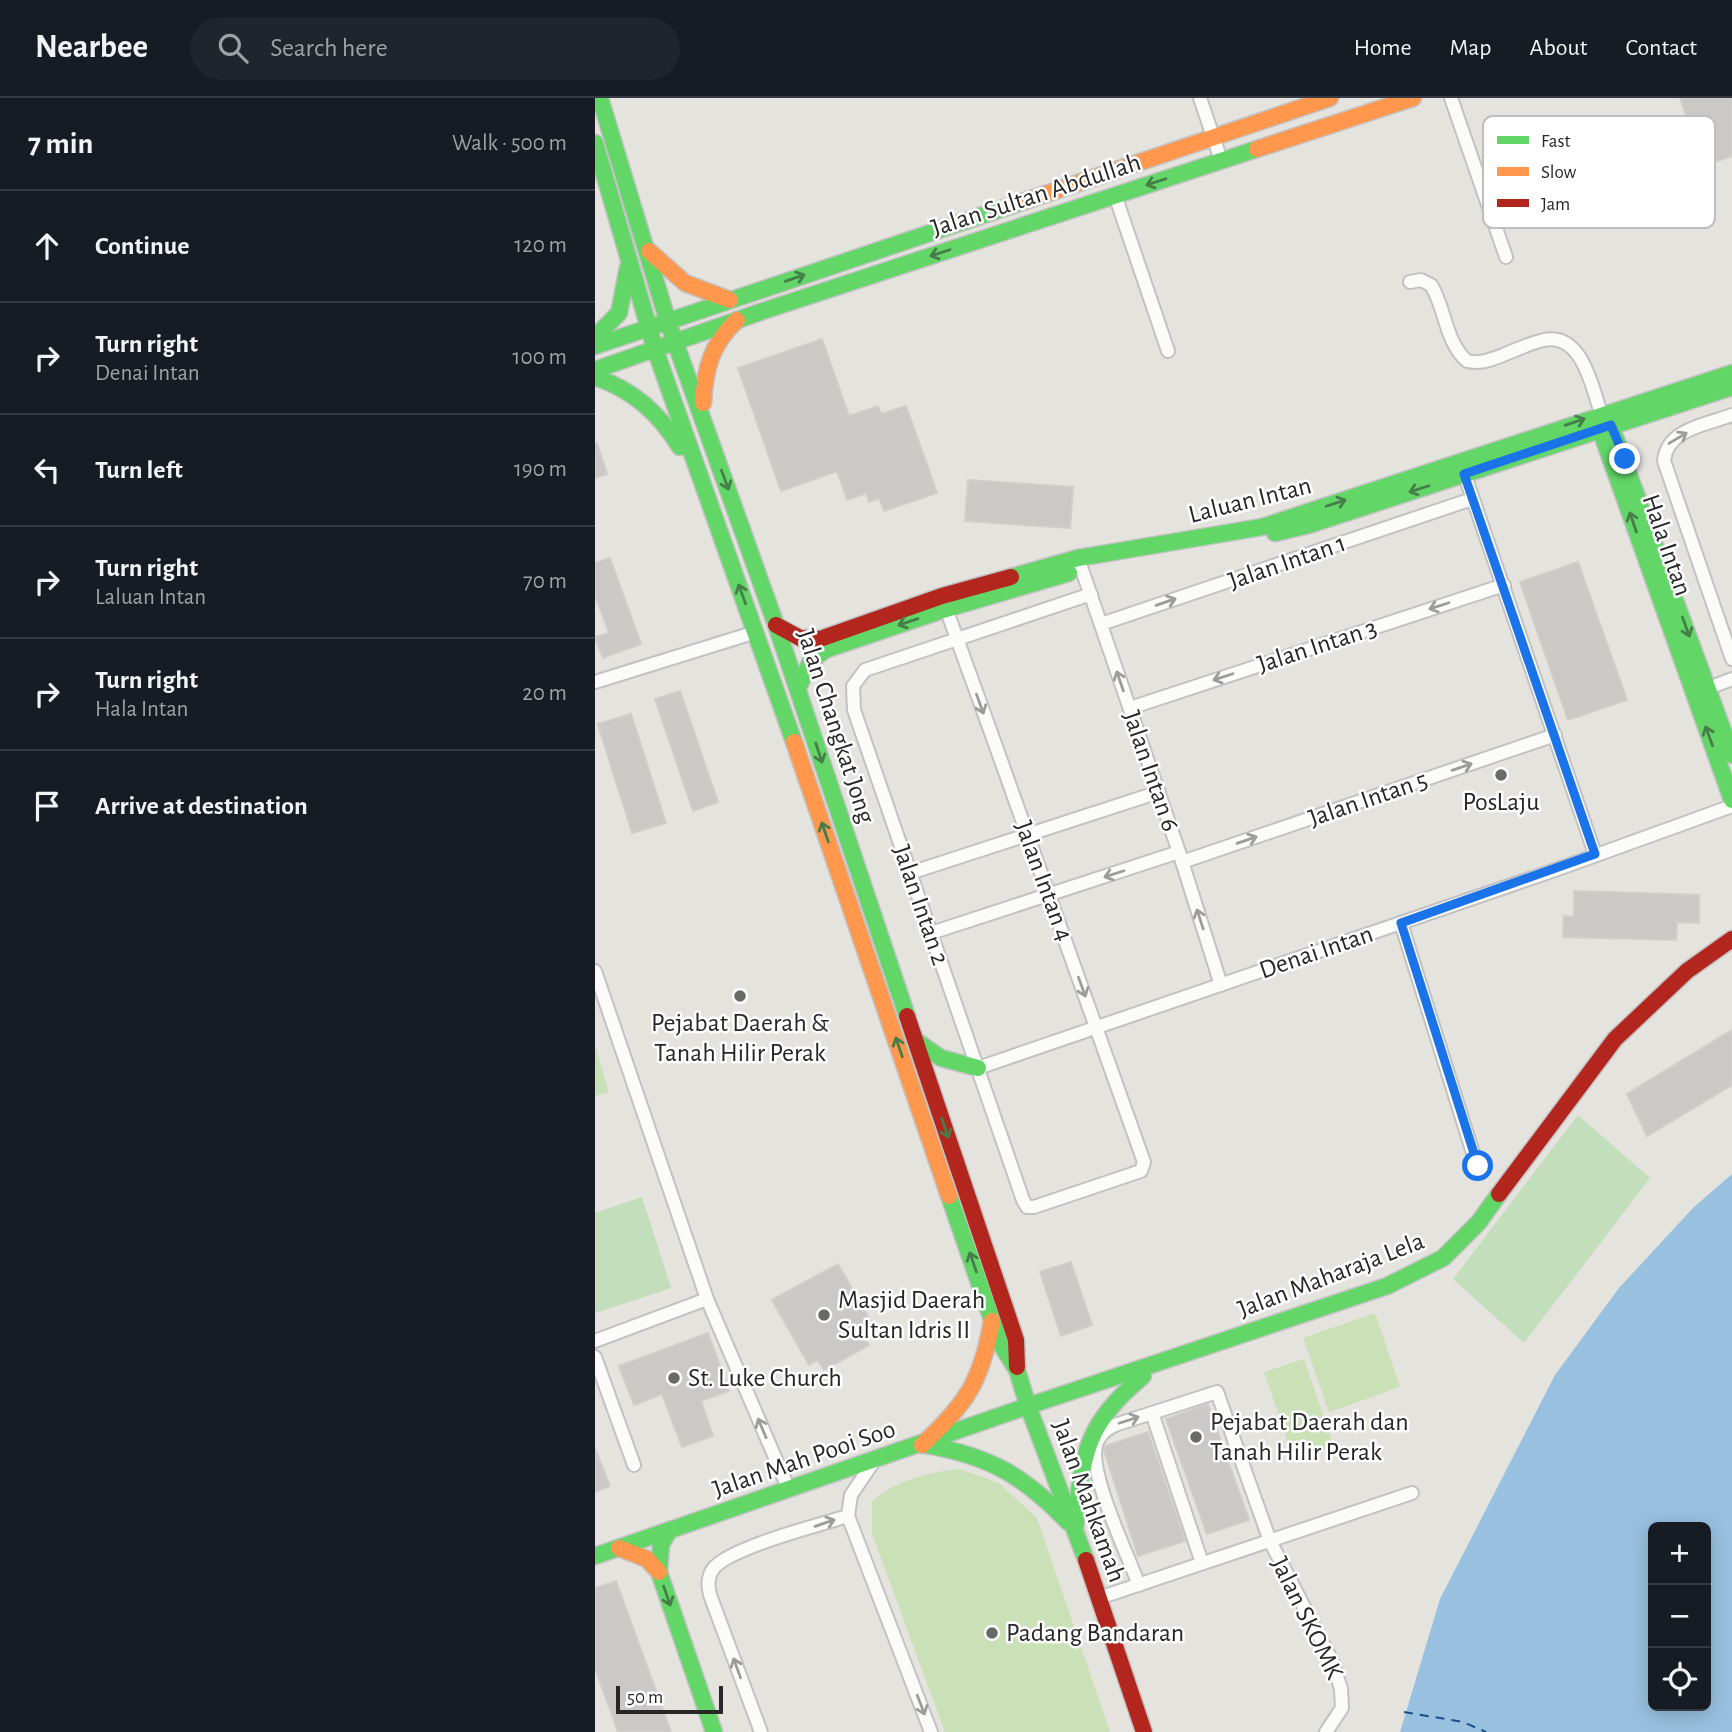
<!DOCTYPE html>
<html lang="en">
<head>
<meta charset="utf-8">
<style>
  :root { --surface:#171b24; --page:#20242c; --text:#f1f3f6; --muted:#9ea1a6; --line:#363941 }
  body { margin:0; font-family:"Alegreya Sans",sans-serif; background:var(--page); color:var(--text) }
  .controls { position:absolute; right:21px; bottom:21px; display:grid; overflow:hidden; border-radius:10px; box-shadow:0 4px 18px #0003 }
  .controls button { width:63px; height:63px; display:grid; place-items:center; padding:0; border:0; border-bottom:2px solid var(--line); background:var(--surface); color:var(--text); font:35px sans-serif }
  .scale { position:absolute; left:21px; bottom:18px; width:107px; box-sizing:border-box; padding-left:7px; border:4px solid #272727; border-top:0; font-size:19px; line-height:24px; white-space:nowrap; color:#272727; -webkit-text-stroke:5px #fff; paint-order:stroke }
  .stop { position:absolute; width:21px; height:21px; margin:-16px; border:5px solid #1a73e8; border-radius:50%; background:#fff }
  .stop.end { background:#1a73e8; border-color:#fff; box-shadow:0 2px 7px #0008 }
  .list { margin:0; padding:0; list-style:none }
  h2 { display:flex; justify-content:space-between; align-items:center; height:91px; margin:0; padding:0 28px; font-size:30px }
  h2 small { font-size:23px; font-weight:400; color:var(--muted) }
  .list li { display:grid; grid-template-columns:46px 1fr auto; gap:21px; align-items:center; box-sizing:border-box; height:112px; padding:0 28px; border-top:2px solid var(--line) }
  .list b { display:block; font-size:26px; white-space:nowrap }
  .list p { margin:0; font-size:23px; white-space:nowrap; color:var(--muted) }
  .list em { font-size:23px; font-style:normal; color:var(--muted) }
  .icon { flex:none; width:38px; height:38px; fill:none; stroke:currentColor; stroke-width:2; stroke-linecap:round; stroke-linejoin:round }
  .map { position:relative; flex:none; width:1137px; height:1634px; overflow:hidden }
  header { display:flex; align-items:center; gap:42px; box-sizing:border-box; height:98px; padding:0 35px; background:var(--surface); border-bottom:2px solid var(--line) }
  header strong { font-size:33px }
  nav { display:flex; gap:38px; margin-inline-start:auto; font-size:24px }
  .search { width:490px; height:63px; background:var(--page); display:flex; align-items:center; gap:18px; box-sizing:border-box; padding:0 24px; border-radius:38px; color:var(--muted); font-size:26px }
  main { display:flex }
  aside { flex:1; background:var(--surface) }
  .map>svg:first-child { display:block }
</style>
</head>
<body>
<header>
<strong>Nearbee</strong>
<div class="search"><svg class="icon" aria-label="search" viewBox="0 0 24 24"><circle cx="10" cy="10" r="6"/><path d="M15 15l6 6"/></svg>Search here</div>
<nav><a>Home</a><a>Map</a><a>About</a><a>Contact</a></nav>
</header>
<main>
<aside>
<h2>7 min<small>Walk · 500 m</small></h2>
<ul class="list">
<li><svg class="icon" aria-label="ahead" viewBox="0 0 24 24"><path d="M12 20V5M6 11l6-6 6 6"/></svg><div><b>Continue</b></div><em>120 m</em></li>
<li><svg class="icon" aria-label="right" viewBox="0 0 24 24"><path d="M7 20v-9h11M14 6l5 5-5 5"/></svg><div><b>Turn right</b><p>Denai Intan</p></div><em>100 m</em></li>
<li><svg class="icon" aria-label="left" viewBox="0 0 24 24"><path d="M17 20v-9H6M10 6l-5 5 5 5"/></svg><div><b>Turn left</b></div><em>190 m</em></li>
<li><svg class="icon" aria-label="right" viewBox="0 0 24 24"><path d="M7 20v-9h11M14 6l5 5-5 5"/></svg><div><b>Turn right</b><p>Laluan Intan</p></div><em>70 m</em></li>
<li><svg class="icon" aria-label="right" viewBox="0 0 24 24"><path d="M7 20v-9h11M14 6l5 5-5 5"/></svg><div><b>Turn right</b><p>Hala Intan</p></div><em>20 m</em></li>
<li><svg class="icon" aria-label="arrive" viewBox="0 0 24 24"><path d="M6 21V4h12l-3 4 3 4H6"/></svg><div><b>Arrive at destination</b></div></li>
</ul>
</aside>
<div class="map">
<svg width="1137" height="1634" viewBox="0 0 1137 1634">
  <rect width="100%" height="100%" fill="#e4e3de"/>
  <g fill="#c2deba">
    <polygon points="983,1017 1055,1080 929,1245 858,1181"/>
    <polygon points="47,1099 76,1190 0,1215 0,1115"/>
  </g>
  <g fill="#cae1b8">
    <polygon points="0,947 14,994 0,998"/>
    <polygon points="780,1215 805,1289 734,1314 708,1240"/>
    <polygon points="709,1261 739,1349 699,1362 669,1274"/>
    <path d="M365,1371L404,1385L442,1420L515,1634H350L277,1436V1404C295,1384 338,1373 365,1371Z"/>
  </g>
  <path fill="#98c1df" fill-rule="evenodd" d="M1137,1076V1634H805L845,1501L960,1277L1024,1190L1098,1110ZM1058,1429H1111V1608H1058Z"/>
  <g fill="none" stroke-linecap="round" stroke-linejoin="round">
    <polyline stroke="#1c4f86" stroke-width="2" stroke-dasharray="9 7" stroke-linecap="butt" points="809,1614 868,1624 891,1634"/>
  </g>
  <g fill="#cac9c5" stroke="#cfceca" stroke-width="2">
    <polygon points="1085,0 1137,0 1137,58 1109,68"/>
    <polygon points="227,241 254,318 283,308 286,316 311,308 342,395 289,413 284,400 274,404 271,395 252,402 242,373 186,393 143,270"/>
    <polygon points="2,345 12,376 0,380 0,346"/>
    <polygon points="373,382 478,389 475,430 370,423"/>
    <polygon points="15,460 46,546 8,560 0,539 14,535 0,497 0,465"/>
    <polygon points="983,464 1032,602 973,622 925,484"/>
    <polygon points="85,593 123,704 98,713 60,601"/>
    <polygon points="36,616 71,725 37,735 3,626"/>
    <polygon points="979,793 1104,797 1104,825 1082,824 1081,842 968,839 969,818 979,819"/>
    <polygon points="1137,932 1137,987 1052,1038 1032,996"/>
    <polygon points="476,1164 497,1227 466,1238 445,1174"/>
    <polygon points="243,1166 280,1231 269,1238 274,1247 229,1272 223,1262 214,1267 177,1202"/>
    <polygon points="113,1235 134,1293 106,1303 118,1338 87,1349 67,1296 39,1307 24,1268"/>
    <polygon points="613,1306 654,1422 612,1436 571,1321"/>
    <polygon points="553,1334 590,1443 543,1458 509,1352 510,1348"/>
    <polygon points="0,1351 15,1388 0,1394"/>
    <polygon points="21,1483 76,1634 23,1634 0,1570 0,1490"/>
  </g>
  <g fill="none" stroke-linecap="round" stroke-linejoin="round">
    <defs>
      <g id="street">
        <polyline points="605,0 626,62"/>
        <polyline points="856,0 911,159"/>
        <polyline points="520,97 573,253"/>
        <path d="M815,184L826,182L836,187C851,211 850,244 872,263C885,266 895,262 908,257C921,252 935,245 949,242C987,234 997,289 1006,315"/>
        <path d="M1137,317C1110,327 1072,331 1069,363L1137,561"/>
        <polyline points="867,369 1000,756"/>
        <polyline points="483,460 584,754 626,887"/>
        <path d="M349,505C417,691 483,878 549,1064L546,1073L439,1109H432L428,1102L259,612L258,588L270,572L496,496"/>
        <polyline points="506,526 877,401"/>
        <polyline points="0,584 161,534"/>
        <polyline points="1106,593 1137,581"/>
        <polyline points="535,610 909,487"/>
        <polyline points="587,764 960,637"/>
        <polyline points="315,775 564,694"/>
        <polyline points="806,825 882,1068"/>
        <polyline points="336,835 584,754"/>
        <polyline points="0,873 112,1201 194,1392"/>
        <polyline points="383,970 963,771 1137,708"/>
        <polyline points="0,1243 112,1201"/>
        <polyline points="0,1259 39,1367"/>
        <polyline points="557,1315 607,1465"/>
        <polyline points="253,1418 256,1397 279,1363"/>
        <path d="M544,1487C531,1453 501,1391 500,1356C500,1341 508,1333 520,1327L622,1294L675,1443L738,1565L746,1591L747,1610L731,1634"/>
        <polyline points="504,1500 817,1395"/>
        <path d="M166,1634L115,1497C113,1488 112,1480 118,1471C133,1450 224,1427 253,1418L336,1634"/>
      </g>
      <g id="fast">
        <polyline points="5,0 73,224 181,527 312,918"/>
        <polyline points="0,45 60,251 199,644"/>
        <polyline points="0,239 24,215 33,169"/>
        <polyline points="0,248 430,103"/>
        <polyline points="0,272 168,213 662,51"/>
        <path d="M0,279C38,292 64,315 85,349"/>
        <polyline points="1006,319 1005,331 1137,702"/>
        <polyline points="1020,339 1137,657"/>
        <polyline points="680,435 714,427 1137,289"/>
        <polyline points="416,479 483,460 667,429 1137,275"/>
        <polyline points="203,590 216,563 230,552 351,511 474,475"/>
        <polyline points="320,942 346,960 383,970"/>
        <polyline points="354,1098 405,1245 422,1272 433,1308 792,1188 848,1160 884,1124 904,1096"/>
        <path d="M331,1347C395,1358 429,1378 473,1424"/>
        <path d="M480,1431C488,1356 488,1329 548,1278"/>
        <polyline points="74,1433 66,1446 64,1474 119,1634"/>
        <polyline points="0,1458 433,1308 491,1462"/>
      </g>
      <g id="slow">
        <polyline points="662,51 818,0"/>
        <polyline points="430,103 735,0"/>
        <polyline points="54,153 90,185 135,202"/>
        <path d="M108,305C110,270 116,247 142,222"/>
        <polyline points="199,644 354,1098"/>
        <path d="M327,1347C372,1304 386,1285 397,1223"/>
        <polyline points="24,1450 52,1461 64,1474"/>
      </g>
      <g id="jam">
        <polyline points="181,527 205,540 225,541 347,498 416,479"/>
        <polyline points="312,918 421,1242 422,1269"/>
        <polyline points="904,1096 1020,941 1092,873 1137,841"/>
        <polyline points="491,1462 549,1634"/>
      </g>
    </defs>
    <use href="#street" stroke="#c3c2c3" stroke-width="16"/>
    <use href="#fast" stroke="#c3c2c3" stroke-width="19"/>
    <use href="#slow" stroke="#c3c2c3" stroke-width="19"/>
    <use href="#jam" stroke="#c3c2c3" stroke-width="19"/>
    <use href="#street" stroke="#fbfbfa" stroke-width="12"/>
    <use href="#fast" stroke="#63d668" stroke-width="16"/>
    <use href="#slow" stroke="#ff974d" stroke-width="16"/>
    <use href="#jam" stroke="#b3261e" stroke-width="16"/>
  </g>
  <defs><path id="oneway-shaft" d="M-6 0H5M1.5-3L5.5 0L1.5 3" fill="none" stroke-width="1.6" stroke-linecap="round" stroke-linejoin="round" transform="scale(1.75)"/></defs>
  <g stroke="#457e48">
    <use href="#oneway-shaft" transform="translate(561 84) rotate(162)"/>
    <use href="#oneway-shaft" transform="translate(345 155) rotate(162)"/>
    <use href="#oneway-shaft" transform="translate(200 180) rotate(-19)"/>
    <use href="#oneway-shaft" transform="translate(980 324) rotate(-19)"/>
    <use href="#oneway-shaft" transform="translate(130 382) rotate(70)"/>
    <use href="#oneway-shaft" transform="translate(824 391) rotate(162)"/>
    <use href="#oneway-shaft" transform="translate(741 405) rotate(-18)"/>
    <use href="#oneway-shaft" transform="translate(1038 424) rotate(-109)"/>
    <use href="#oneway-shaft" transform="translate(147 496) rotate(-110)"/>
    <use href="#oneway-shaft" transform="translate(313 524) rotate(161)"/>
    <use href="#oneway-shaft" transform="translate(1091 529) rotate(70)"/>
    <use href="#oneway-shaft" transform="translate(1114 638) rotate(-110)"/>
    <use href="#oneway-shaft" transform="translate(224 655) rotate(72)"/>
    <use href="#oneway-shaft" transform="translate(230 734) rotate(-109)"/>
    <use href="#oneway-shaft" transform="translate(304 949) rotate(-109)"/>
    <use href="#oneway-shaft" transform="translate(350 1030) rotate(71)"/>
    <use href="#oneway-shaft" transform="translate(378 1164) rotate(-109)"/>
    <use href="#oneway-shaft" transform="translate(72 1498) rotate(71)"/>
  </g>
  <g stroke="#9c9c9b">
    <use href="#oneway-shaft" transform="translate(1083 340) rotate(-31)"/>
    <use href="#oneway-shaft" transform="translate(571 504) rotate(-19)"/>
    <use href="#oneway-shaft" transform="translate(844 508) rotate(162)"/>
    <use href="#oneway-shaft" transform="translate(628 579) rotate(162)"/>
    <use href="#oneway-shaft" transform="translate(525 583) rotate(-109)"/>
    <use href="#oneway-shaft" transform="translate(385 606) rotate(70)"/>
    <use href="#oneway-shaft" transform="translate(867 669) rotate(-19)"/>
    <use href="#oneway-shaft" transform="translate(652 742) rotate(-19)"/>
    <use href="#oneway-shaft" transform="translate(519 776) rotate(162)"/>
    <use href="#oneway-shaft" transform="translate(605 821) rotate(-108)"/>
    <use href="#oneway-shaft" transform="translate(487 889) rotate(70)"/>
    <use href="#oneway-shaft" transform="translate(534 1322) rotate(-18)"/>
    <use href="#oneway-shaft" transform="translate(167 1330) rotate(-113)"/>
    <use href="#oneway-shaft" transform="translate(230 1425) rotate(-19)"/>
    <use href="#oneway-shaft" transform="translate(142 1570) rotate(-110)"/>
    <use href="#oneway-shaft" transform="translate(326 1607) rotate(69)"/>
  </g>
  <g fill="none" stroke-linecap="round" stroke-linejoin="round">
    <polyline stroke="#1a73e8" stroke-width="9" points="883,1068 806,825 1000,756 869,376 1016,327 1030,361"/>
  </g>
  <g fill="#696967" stroke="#fff" stroke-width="2.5">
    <circle cx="906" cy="677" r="7"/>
    <circle cx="145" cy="898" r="7"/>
    <circle cx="229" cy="1217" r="7"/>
    <circle cx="79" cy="1280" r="7"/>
    <circle cx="601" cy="1339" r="7"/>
    <circle cx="397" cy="1535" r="7"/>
  </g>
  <g text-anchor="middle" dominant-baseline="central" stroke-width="5" stroke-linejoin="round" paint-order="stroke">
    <g font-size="26" fill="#272727" stroke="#fff">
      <text transform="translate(441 97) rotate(-18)">Jalan Sultan Abdullah</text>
      <text transform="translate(655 402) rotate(-14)">Laluan Intan</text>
      <text transform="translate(1072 447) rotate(71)">Hala Intan</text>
      <text transform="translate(692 464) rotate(-19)">Jalan Intan 1</text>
      <text transform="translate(722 548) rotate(-18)">Jalan Intan 3</text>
      <text transform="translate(241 628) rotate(72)">Jalan Changkat Jong</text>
      <text transform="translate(556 673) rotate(71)">Jalan Intan 6</text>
      <text transform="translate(773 701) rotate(-19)">Jalan Intan 5</text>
      <text transform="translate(449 783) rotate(70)">Jalan Intan 4</text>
      <text transform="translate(326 807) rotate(71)">Jalan Intan 2</text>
      <text transform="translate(721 854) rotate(-19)">Denai Intan</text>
      <text transform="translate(736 1177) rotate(-21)">Jalan Maharaja Lela</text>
      <text transform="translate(209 1361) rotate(-19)">Jalan Mah Pooi Soo</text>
      <text transform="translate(494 1403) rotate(70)">Jalan Mahkamah</text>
      <text transform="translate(712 1520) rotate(64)">Jalan SKOMK</text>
    </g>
    <g font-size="26" fill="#272727" stroke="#fff" text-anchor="start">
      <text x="906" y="704" text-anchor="middle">PosLaju</text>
      <text x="145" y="925" text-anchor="middle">Pejabat Daerah &amp;<tspan x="145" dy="30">Tanah Hilir Perak</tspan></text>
      <text x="243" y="1202">Masjid Daerah<tspan x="243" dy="30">Sultan Idris II</tspan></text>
      <text x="93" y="1280">St. Luke Church</text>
      <text x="615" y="1324">Pejabat Daerah dan<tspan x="615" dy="30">Tanah Hilir Perak</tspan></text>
      <text x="411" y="1535">Padang Bandaran</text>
    </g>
  </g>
  <rect x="888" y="18" width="232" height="112" rx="10" fill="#fff" stroke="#bebebe" stroke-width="2"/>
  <rect x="902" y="38" width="32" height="8" fill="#63d668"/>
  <rect x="902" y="69" width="32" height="9" fill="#ff974d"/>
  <rect x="902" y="101" width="32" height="8" fill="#b3261e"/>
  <g font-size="19" fill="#272727">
    <text x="946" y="49">Fast</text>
    <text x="946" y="80">Slow</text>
    <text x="946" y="112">Jam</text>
  </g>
</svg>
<div class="controls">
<button>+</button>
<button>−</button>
<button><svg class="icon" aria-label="locate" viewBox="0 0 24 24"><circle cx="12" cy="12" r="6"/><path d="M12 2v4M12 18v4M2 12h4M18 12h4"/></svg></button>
</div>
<div class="scale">50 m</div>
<div class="stop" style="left:883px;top:1068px"></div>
<div class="stop end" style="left:1030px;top:361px"></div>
</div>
</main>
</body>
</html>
